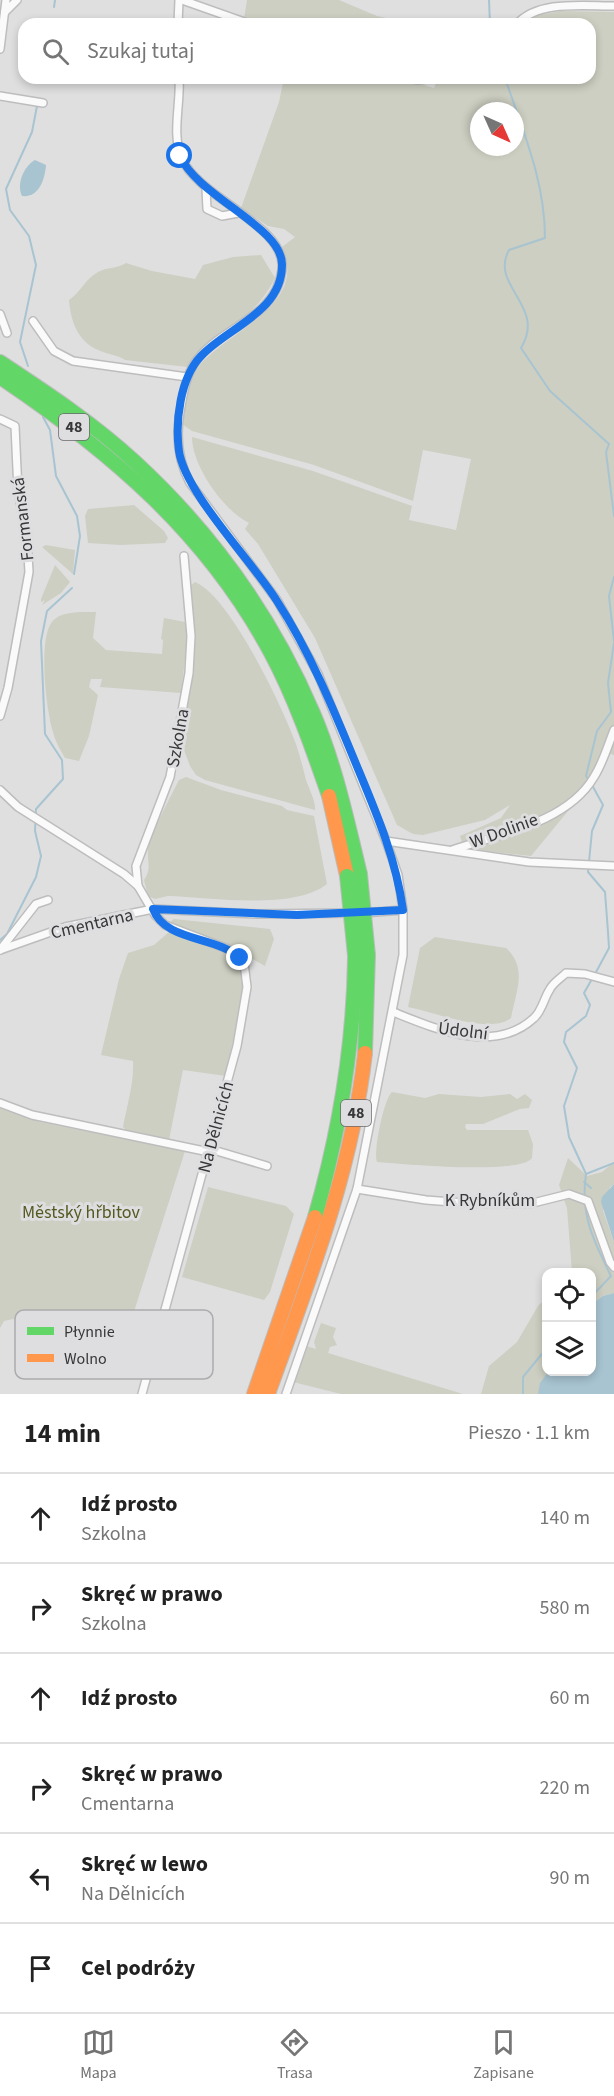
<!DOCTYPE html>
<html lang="pl">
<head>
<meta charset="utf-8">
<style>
  :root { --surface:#fff; --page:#f2f2f2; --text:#222; --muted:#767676; --line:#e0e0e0; --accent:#727273 }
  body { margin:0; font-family:"Source Sans 3",sans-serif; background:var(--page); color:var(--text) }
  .controls { position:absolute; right:18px; bottom:18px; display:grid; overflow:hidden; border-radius:12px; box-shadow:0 3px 9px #0003 }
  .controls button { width:54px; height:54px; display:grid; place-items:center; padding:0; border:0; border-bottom:2px solid var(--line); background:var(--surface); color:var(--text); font:30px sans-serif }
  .compass { position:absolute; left:470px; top:102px; width:54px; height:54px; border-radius:50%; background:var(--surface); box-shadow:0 3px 9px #0003; rotate:135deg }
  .stop { position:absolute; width:18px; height:18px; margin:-14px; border:4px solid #1a73e8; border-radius:50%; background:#fff }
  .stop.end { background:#1a73e8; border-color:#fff; box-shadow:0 2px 6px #0008 }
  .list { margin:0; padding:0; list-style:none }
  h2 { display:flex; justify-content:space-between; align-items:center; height:78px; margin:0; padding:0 24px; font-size:26px }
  h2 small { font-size:20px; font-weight:400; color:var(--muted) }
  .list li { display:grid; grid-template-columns:39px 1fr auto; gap:18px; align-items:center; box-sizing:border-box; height:90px; padding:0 24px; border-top:2px solid var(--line) }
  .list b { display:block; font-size:22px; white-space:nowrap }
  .list p { margin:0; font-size:20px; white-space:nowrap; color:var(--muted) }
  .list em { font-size:20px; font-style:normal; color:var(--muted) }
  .icon { flex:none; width:33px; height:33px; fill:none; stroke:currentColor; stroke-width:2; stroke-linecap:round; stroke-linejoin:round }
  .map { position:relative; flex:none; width:614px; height:1394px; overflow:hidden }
  .search { position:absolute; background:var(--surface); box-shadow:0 3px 9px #0003; left:18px; right:18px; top:18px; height:66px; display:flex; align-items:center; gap:15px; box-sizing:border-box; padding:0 21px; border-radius:18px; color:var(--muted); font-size:22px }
  .sheet { height:618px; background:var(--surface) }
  nav { display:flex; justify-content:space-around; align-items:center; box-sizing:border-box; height:84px; border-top:2px solid var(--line); background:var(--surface); font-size:16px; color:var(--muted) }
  nav a { display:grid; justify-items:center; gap:3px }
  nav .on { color:var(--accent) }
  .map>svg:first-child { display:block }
</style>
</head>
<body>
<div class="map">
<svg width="614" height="1394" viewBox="0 0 614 1394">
  <rect width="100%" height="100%" fill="#dfdfe0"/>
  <g fill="#cdcfc2" fill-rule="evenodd">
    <polygon points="247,0 339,0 377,16 413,24 258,24 244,19"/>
    <path d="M561,11L614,12V755L606,753L578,799L531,856L464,849L460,836L501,818L510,805L485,820L423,835L413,834L397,825L315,638L258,544L245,529L249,523C224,511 192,466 192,437L313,471L412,506L409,520L456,530L471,459L423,450L413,501L314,465L192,431L182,424C185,405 185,386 196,370C222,332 310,308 282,247L295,237L284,229L268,226L241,208L279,102L284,78H400L434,88L436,83L445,78H590V24H524L534,16ZM479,111H515V147H479Z"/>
    <path d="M261,255L275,278C254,321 217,332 188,367L125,360C117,355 111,355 103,352C79,344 71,324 69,300C81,292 85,279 98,272C107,267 116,269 126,263L152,271L195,279L203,265L233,257Z"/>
    <polygon points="134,505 164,531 168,538 165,543 121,545 88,543 85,516 88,509"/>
    <polygon points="46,545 75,550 73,574 42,547"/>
    <polygon points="55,565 70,582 61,593 42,605 45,600 41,602 41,599"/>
    <path d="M195,582C230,596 283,708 296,744C300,756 303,768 306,780C309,789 316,802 315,810L205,780L196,775L190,766L184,750V733L188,724L185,712L195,655L190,586Z"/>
    <path d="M79,612H96L93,638L106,650L162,654L163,640L161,639L164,618L185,622L188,634L181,693L100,687L102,679H91L89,687L98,695L89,736L79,761L65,758C60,749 55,741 53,732C46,709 39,645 50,625C56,614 68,613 79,612Z"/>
    <path d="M186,777L221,790L282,806L287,810L314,816L327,884C293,911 209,897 168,896L155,899L148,896L144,880C152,869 147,861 148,849C151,832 171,796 179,780Z"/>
    <polygon points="174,919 270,929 274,939 265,966 221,942 173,925 171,921"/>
    <path d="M169,932C178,934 187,938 196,941C227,950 243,955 243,990L226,1076L183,1070L169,1140L129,1133L123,1127C127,1105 134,1084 133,1061L101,1055L119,979L128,953L154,945Z"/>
    <path d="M435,937L506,948C528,968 516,991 511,1018C490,1035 434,1012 408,1007L420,948Z"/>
    <path d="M392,1092L425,1098L439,1094L481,1097L510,1094L517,1099L525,1094L532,1100L529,1108L520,1109L483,1124H466L465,1127L467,1130H528L533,1144L532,1158C520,1175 402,1164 377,1162C373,1152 384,1098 392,1092Z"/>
    <polygon points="0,1105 40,1122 185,1151 124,1343 127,1351 96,1346 13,1319 4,1321 0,1328"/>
    <polygon points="568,1158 587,1176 602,1172 614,1162 614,1184 610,1187 603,1211 614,1242 614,1293 603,1296 592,1304 592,1272 572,1272 567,1208 559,1185"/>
    <polygon points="208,1187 286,1206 294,1214 270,1292 264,1300 182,1277"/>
    <polygon points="546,1298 548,1372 538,1394 481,1394 489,1366 517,1342 538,1306"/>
    <polygon points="321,1323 336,1328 333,1337 337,1345 330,1347 328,1353 463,1394 341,1394 293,1382 306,1346 316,1349 314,1342"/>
  </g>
  <g fill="#a8c4d1">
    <path d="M35,160L46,165C45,179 39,198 22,196C16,184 24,166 35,160Z"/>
    <polygon points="614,1184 614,1242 601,1202 602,1197"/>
    <polygon points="614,1293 614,1394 538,1394 540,1383 548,1372 592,1372 592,1304 603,1296"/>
  </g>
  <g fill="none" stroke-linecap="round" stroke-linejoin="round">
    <g stroke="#a8c4d1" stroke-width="2">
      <polyline points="489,0 490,24"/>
      <polyline points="54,7 55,0"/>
      <path d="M505,78C523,131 545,181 545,238L509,250C489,286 547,306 521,348L550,391L609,444L606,452L614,516"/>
      <polyline points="28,366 20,342 36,265 29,236 10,210 6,189 32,132 37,106"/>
      <polyline points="43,417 50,430 56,476 77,516 80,536 74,574"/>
      <polyline points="614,577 609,596 614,641"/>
      <polyline points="589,780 586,776 597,731 611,712 608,683 614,643"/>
      <polyline points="592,785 603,805 592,831 588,872 605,892 608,932 609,948 595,974"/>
      <polyline points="0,940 7,934 36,877 41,856 35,831 36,809 63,779 62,760 45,734 41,641 47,611 72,588"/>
      <polyline points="586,1174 569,1137 564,1106 577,1068 564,1042 566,1032 586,1016 590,1005 584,993 592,979"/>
      <polyline points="584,1182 591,1188"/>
      <path d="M592,1296L611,1276C593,1240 580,1214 586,1174L614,1163"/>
      <polyline points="523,1394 523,1377 546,1349"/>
    </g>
    <defs>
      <g id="street">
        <polyline points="182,0 250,24"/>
        <polyline points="5,12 17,0"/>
        <polyline points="178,24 179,0"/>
        <path d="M517,24C538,0 583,6 614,6"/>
        <polyline points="0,49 6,0"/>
        <path d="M179,78C181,104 171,134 182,159C200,199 288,226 282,270C276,320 218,327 194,364C185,379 183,395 180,412C176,436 178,461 190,483L277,600L318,674L386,841L398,875L403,910V955L357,1189L286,1394"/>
        <polyline points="410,78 417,80 438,78"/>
        <polyline points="0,96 43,103"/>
        <polyline points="206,189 207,209 222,216 238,213"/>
        <polyline points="0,314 7,333"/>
        <polyline points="33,321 54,351 73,361 187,377"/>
        <polyline points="0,419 15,426 18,491 27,539 29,572 8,688 0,716"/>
        <polyline points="0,790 18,807 124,874 138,886"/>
        <polyline points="386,841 529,862 614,866"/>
        <path d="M452,850C499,834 567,823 594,777C603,763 608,745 614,730"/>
        <polyline points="363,913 403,910"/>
        <polyline points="0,950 65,927 153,909 257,914 352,913"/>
        <polyline points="0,950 36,904 48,900"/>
        <path d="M393,1012C436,1029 494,1055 534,1018C542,1011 544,998 550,989C553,983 561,978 566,973L585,974L614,982"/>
        <polyline points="0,1103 32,1115 209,1152"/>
        <polyline points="210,1149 267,1166"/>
        <polyline points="357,1189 426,1200 465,1203 529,1204 569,1194 588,1201 610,1262 614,1267"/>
        <polyline points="142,1394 237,1046 247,987 244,963 228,949 165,925 155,915 138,886 136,866 170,777 189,673 191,636 184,556"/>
      </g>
      <g id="fast">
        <path d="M0,362C47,393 94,424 135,462C212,533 272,617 313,713C335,764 347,820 360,874"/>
        <path d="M0,377C110,451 207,533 271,653C295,698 312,747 329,796"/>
        <polyline points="365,1053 368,955"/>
        <path d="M315,1217C340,1130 354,1046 355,956"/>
      </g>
      <g id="slow">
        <polyline points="329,796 347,876"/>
        <polyline points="254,1394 315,1217"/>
        <path d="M268,1394C308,1283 352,1172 365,1053"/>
      </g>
    </defs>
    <use href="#street" stroke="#bdbdbe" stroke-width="10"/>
    <use href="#fast" stroke="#bdbdbd" stroke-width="16"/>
    <use href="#slow" stroke="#bdbdbd" stroke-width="16"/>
    <use href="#street" stroke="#fafafa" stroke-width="7"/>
    <use href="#fast" stroke="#63d668" stroke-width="14"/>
    <use href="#slow" stroke="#ff974d" stroke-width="14"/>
    <defs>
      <g id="fast-bridge">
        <polyline points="360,874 368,955"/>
        <polyline points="347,876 355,956"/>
      </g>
    </defs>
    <use href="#fast-bridge" stroke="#bdbdbd" stroke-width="16" stroke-linecap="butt"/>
    <use href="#fast-bridge" stroke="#63d668" stroke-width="14"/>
  </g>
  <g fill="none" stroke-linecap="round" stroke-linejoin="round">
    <path stroke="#1a73e8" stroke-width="8" d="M180,156C198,197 283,227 282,265C282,312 228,327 201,356C180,378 175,422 179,451C185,493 252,561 277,601C310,652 333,708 356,764C376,812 396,858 403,910L297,915L153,909C165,942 217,936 240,958"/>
  </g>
  <g text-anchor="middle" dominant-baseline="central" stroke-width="6" stroke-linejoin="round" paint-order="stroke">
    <g fill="#dedee1" stroke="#69696b" stroke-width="1.5">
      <rect x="59" y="414" width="30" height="26" rx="4.5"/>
      <rect x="341" y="1100" width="30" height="26" rx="4.5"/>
    </g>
    <g font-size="16" font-weight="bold" fill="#373738">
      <text x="74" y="427">48</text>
      <text x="356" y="1113">48</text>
    </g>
    <g font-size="18" fill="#373738" stroke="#dedee1">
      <text transform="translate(23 519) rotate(-97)">Formanská</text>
      <text transform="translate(178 738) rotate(-80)">Szkolna</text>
      <text transform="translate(504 831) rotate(-20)">W Dolinie</text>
      <text transform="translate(92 924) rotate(-13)">Cmentarna</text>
      <text transform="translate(463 1031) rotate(7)">Údolní</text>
      <text transform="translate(216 1127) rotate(-75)">Na Dělnicích</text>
      <text x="490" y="1200">K Rybníkům</text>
    </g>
    <g font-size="18" fill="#565a20" stroke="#dedee1">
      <text x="81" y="1212">Městský hřbitov</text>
    </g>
  </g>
  <rect x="15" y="1310" width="198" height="69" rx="9" fill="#dedee1" stroke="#acacae" stroke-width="1.5"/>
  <rect x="27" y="1327" width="27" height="8" fill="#63d668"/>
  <rect x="27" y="1354" width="27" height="8" fill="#ff974d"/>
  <g font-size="16" fill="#373738">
    <text x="64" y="1337">Płynnie</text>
    <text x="64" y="1364">Wolno</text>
  </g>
</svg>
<div class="controls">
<button><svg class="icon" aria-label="locate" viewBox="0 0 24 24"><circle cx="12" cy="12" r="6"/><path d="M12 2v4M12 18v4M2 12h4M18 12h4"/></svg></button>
<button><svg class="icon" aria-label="layers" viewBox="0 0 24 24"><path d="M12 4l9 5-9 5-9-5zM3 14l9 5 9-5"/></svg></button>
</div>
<svg class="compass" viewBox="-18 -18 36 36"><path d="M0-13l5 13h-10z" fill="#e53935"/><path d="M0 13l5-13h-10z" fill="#767676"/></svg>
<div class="stop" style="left:180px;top:156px"></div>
<div class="stop end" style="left:240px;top:958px"></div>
<div class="search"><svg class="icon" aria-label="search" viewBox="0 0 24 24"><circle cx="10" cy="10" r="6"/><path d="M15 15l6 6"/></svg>Szukaj tutaj</div>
</div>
<section class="sheet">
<h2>14 min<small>Pieszo · 1.1 km</small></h2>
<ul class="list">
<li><svg class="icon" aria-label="ahead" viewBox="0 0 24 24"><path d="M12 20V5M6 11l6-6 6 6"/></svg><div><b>Idź prosto</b><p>Szkolna</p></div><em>140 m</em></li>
<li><svg class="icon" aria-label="right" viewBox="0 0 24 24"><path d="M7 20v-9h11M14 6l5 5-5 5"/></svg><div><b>Skręć w prawo</b><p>Szkolna</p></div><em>580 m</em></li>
<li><svg class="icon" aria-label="ahead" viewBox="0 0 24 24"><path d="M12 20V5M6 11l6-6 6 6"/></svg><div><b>Idź prosto</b></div><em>60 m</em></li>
<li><svg class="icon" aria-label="right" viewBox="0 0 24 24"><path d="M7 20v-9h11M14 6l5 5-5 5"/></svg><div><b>Skręć w prawo</b><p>Cmentarna</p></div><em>220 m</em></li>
<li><svg class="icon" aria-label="left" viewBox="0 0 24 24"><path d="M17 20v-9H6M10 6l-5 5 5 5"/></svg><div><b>Skręć w lewo</b><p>Na Dělnicích</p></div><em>90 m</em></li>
<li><svg class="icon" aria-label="arrive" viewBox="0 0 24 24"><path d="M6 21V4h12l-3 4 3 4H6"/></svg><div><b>Cel podróży</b></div></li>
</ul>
</section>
<nav>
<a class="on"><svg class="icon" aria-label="map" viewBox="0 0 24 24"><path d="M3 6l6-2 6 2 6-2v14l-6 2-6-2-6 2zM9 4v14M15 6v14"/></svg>Mapa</a>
<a><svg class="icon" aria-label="directions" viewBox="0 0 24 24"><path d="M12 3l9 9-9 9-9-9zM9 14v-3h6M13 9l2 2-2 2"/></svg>Trasa</a>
<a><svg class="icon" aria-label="saved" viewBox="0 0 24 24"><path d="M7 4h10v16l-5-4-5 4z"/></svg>Zapisane</a>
</nav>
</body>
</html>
